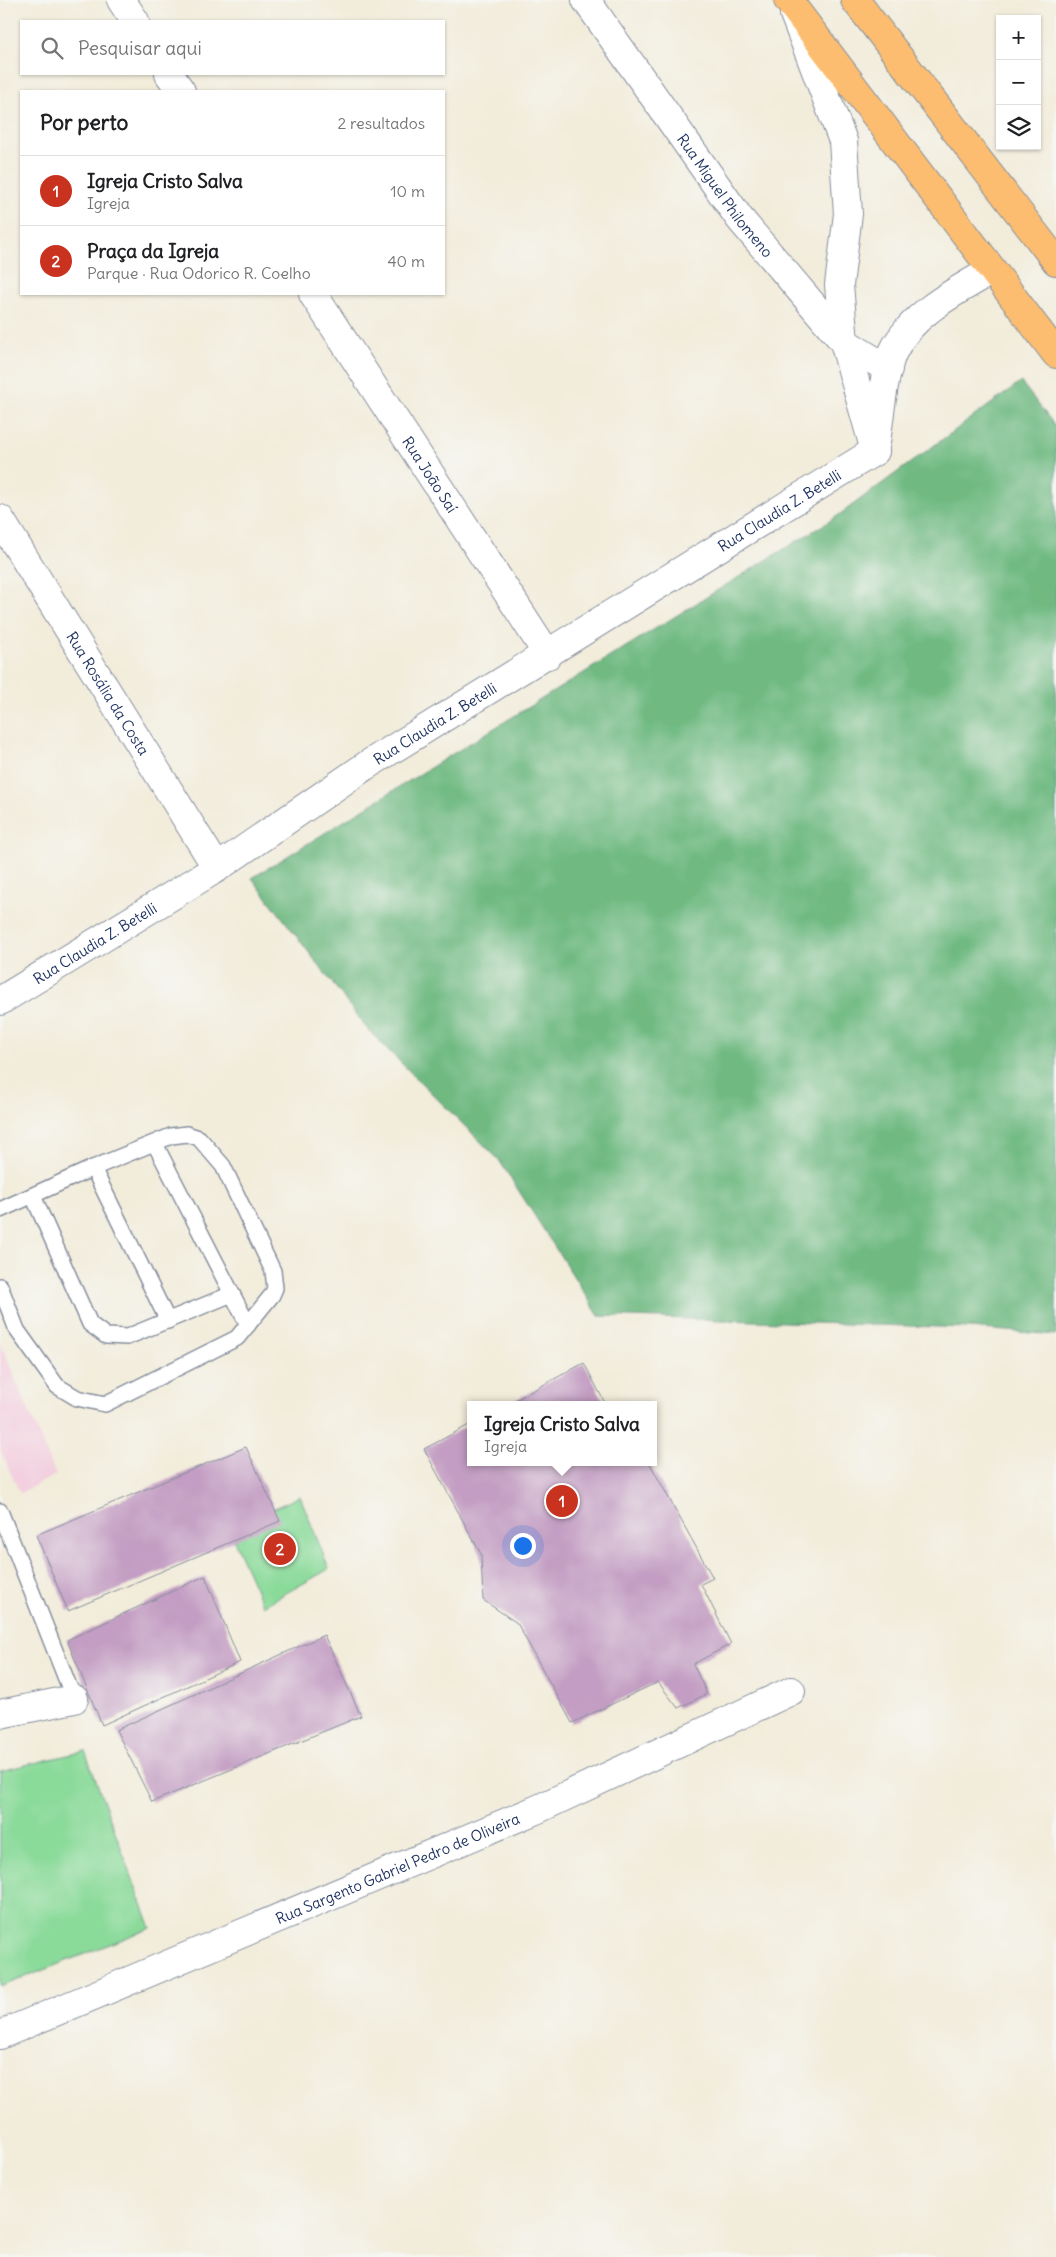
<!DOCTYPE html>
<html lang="pt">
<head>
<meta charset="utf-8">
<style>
  :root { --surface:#fff; --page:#f2f2f2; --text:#202124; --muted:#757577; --line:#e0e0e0; --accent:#c8321e }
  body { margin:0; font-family:Delius,sans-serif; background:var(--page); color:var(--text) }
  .controls { position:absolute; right:15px; top:15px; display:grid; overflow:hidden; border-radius:0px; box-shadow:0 1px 4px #0004 }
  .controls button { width:45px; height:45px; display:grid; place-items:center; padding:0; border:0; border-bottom:1px solid var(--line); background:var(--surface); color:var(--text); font:25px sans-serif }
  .you { position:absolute; left:522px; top:1545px; width:18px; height:18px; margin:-12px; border:4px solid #fff; border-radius:50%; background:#1a73e8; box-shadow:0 0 0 8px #1a73e833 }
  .badge { display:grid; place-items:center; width:32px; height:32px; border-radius:50%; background:var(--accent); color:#fff; font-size:16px; font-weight:700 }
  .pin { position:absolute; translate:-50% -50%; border:2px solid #fff; box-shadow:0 1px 5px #0006 }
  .popup { position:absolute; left:467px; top:1401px; width:190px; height:65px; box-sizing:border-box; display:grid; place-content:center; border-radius:0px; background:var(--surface); filter:drop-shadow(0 1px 4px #0005); font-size:16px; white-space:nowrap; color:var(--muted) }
  .popup b { font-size:19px; color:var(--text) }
  .popup::after { content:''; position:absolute; left:50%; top:100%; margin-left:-10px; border:10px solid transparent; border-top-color:var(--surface) }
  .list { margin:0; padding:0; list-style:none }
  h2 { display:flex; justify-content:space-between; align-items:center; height:65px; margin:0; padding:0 20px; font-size:21px }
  h2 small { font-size:16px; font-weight:400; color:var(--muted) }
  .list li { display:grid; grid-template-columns:32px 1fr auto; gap:15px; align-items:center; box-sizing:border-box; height:70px; padding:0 20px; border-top:1px solid var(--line) }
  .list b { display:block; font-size:19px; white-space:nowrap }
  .list p { margin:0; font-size:16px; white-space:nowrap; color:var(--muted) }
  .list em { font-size:16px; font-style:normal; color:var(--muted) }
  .icon { flex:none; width:28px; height:28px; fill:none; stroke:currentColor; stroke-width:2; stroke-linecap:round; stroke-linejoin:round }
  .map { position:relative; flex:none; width:1056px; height:2257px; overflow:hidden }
  .search { position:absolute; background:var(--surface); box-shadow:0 1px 4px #0004; left:20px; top:20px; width:425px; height:55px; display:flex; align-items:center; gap:12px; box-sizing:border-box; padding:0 18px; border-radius:0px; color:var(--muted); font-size:19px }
  .panel { position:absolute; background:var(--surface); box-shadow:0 1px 4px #0004; left:20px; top:90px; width:425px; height:205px; border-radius:0px }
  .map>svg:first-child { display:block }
</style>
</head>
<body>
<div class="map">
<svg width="1056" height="2257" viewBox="0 0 1056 2257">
  <rect width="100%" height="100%" fill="#f6f6f2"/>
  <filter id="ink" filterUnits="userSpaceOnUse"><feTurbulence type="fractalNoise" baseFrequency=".02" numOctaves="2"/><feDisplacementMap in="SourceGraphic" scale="10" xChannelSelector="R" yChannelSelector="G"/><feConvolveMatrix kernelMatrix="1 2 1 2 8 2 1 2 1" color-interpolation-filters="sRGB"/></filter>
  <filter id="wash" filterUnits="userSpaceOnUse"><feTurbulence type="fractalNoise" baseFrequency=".0096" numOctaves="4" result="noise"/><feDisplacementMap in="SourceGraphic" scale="20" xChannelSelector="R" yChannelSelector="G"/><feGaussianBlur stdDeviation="1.12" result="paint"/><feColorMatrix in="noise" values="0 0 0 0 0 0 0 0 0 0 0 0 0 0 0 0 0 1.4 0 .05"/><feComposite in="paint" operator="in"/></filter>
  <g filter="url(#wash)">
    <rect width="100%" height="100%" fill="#f2ecda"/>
    <polygon fill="#f3cfdf" points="0,1343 56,1475 20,1493 0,1450"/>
    <g fill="#8ada9a" stroke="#52847c">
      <polygon points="300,1496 329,1569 263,1606 229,1530"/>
      <polygon points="85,1751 151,1928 0,1987 0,1771"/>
    </g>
    <polygon fill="#6fba82" stroke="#457470" points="1021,382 1056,427 1056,1335 969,1328 599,1316 499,1160 369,1031 252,878 836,517"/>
    <g id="blocks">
      <g fill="#c39dc3">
        <polygon points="584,1363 606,1405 506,1405"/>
        <polygon points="471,1424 471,1462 649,1462 713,1578 701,1584 731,1644 693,1664 707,1694 678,1708 658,1682 572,1723 517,1623 483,1600 481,1554 424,1449"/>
        <polygon points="246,1447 280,1521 68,1611 36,1535"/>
        <polygon points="205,1576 240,1662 102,1725 67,1640"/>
        <polygon points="324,1635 361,1716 152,1802 116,1730"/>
      </g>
    </g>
  </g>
  <g filter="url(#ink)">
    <use href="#blocks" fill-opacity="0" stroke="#868e9c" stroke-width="1"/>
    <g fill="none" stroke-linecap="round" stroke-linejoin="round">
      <defs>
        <g id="service">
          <polyline points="155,1144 248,1325"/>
          <polyline points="93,1168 168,1321"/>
          <polyline points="33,1196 90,1324 106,1336 127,1337 232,1294"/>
          <polyline points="0,1210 93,1168 171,1136 187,1134 199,1138 223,1166 273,1271 275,1288 272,1295 237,1338 105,1404 77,1398 57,1386 17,1330 0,1286"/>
          <polyline points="0,1511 74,1699"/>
        </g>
        <g id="minor">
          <polyline points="121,0 135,21"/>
          <polyline points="169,74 181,91"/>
          <path id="s1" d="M313,294L548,655"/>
          <path id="s2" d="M0,519L217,868"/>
          <polyline points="0,1714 74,1699"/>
          <path id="s3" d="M0,2035L538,1809L791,1691"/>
        </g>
        <g id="tertiary">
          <path id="s4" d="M586,0L740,219L844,342L888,369"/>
          <polyline points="794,14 843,141 848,214 839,285 844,342 875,451"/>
          <path d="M876,442C880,417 883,373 893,352C911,314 956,291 991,271"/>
          <path id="s5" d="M0,1001L217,868L367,765L875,451"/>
        </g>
        <g id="primary">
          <polyline points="788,0 1056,354"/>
          <polyline points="855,0 1056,261"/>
        </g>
      </defs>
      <use href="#service" stroke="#868e9c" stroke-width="18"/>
      <use href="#minor" stroke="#868e9c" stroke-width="30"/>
      <use href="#tertiary" stroke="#868e9c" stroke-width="30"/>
      <use href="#primary" stroke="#868e9c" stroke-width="30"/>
      <use href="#service" stroke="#fff" stroke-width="15"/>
      <use href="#minor" stroke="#fff" stroke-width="28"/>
      <use href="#tertiary" stroke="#fff" stroke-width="28"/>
      <use href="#primary" stroke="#fcbd6f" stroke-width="28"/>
    </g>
  </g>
  <g text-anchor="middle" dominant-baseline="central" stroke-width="4" stroke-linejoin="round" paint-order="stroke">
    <g font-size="15" fill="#1b2f5e" stroke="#f6f6f2">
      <text stroke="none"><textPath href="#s4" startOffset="240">Rua Miguel Philomeno</textPath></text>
      <text stroke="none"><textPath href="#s1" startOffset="215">Rua João Saí</textPath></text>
      <text stroke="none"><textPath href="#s5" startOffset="921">Rua Claudia Z. Betelli</textPath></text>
      <text stroke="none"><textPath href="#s2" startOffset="205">Rua Rosália da Costa</textPath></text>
      <text stroke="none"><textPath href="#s5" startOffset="516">Rua Claudia Z. Betelli</textPath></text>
      <text stroke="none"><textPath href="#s5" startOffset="111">Rua Claudia Z. Betelli</textPath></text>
      <text stroke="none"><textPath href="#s3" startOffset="431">Rua Sargento Gabriel Pedro de Oliveira</textPath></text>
    </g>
  </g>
</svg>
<div class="controls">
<button>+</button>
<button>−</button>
<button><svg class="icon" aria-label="layers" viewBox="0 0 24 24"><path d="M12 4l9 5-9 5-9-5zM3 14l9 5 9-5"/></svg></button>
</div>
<div class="you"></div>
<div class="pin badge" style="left:562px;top:1501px">1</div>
<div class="popup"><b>Igreja Cristo Salva</b>Igreja</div>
<div class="pin badge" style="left:280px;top:1549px">2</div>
<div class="search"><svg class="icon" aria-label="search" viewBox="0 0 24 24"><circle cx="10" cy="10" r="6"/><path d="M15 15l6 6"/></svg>Pesquisar aqui</div>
<section class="panel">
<h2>Por perto<small>2 resultados</small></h2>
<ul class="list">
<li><span class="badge">1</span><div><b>Igreja Cristo Salva</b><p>Igreja</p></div><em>10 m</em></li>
<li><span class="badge">2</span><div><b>Praça da Igreja</b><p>Parque · Rua Odorico R. Coelho</p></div><em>40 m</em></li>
</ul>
</section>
</div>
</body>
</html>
